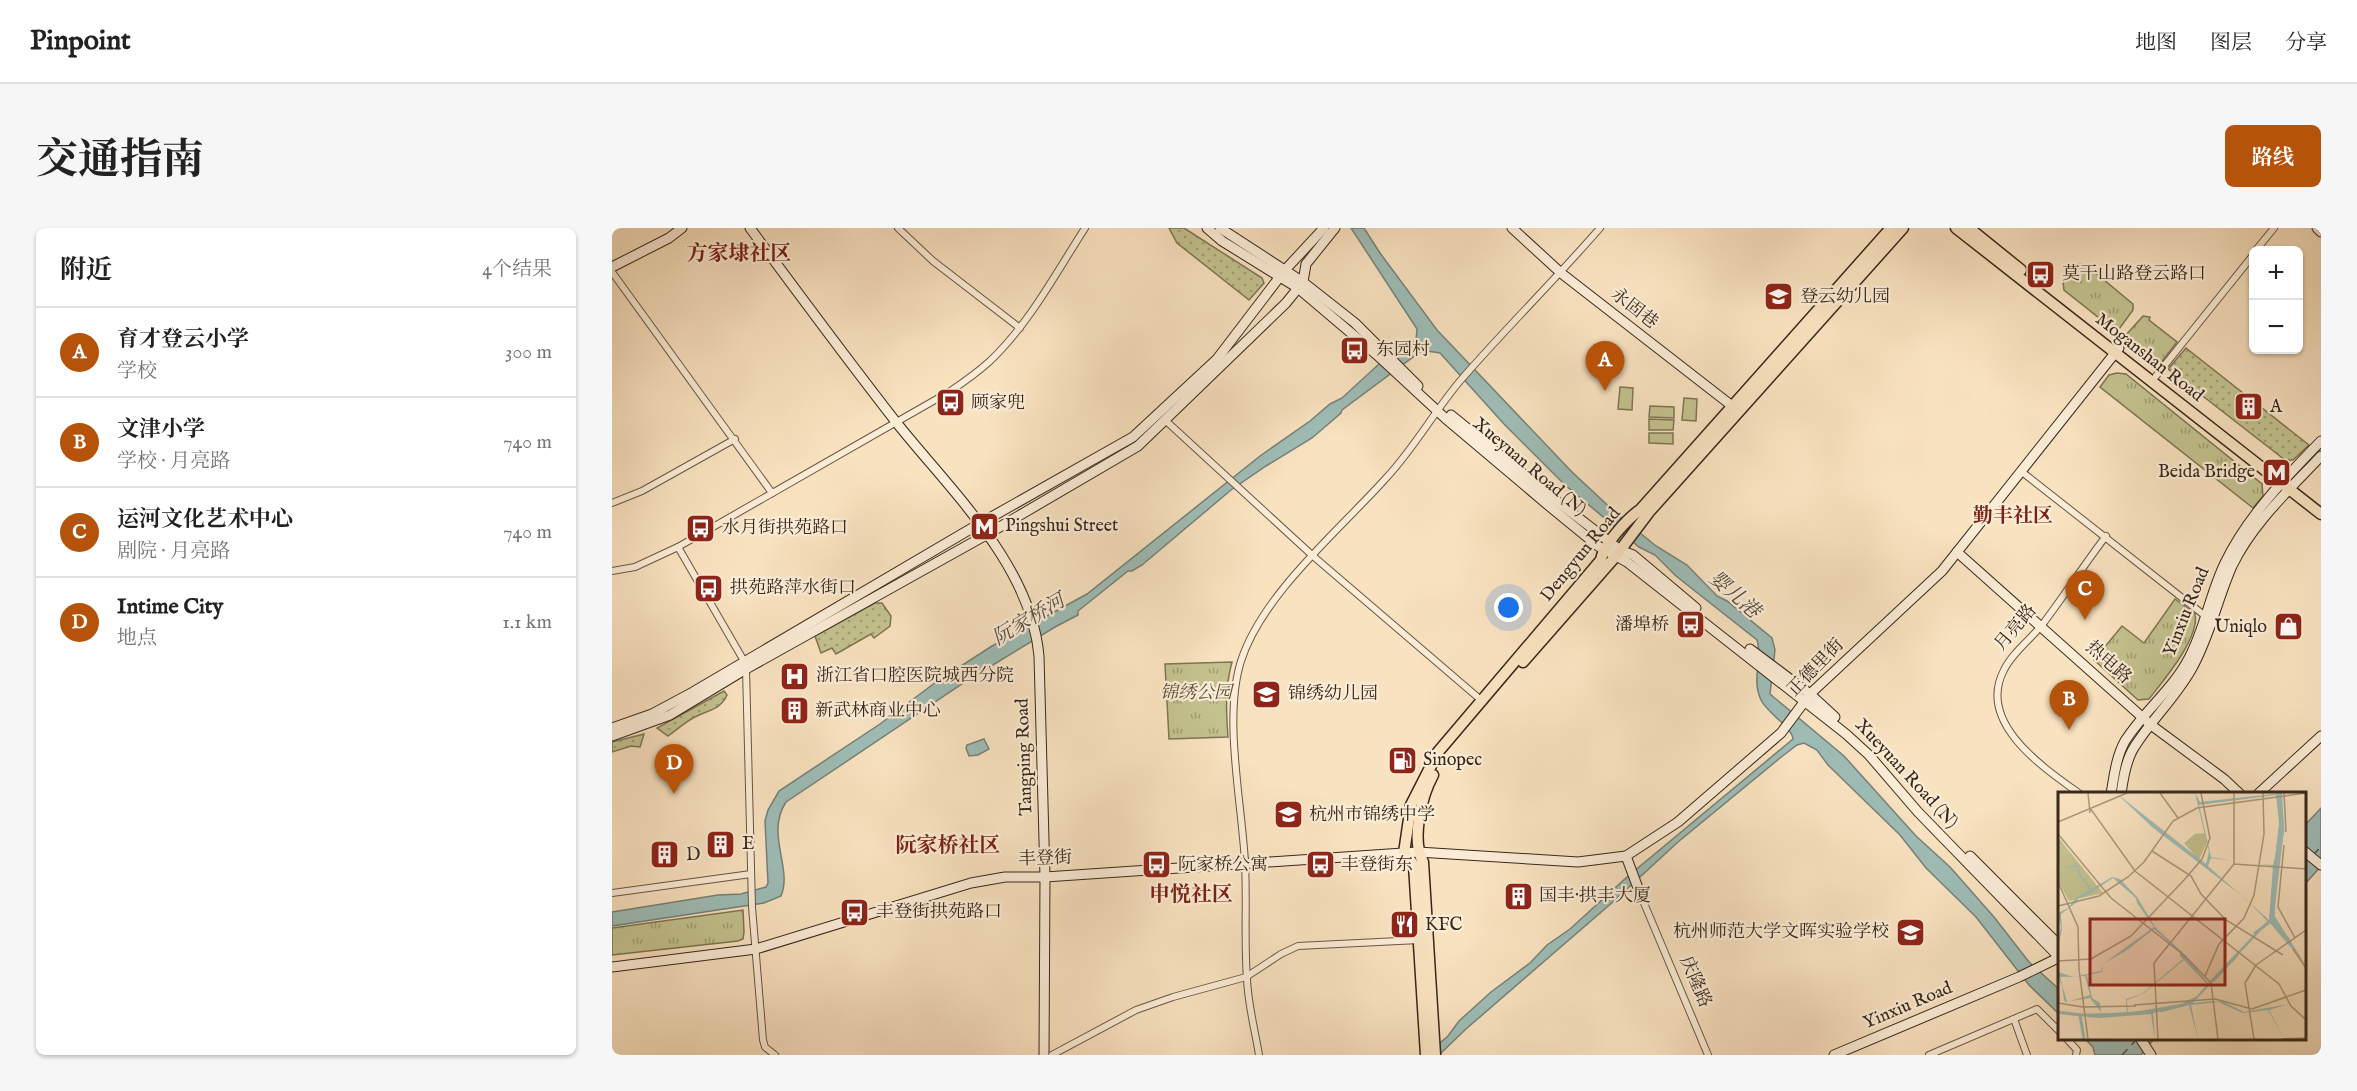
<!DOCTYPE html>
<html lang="zh">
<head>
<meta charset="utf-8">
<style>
  :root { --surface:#fff; --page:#f6f6f6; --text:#222; --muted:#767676; --line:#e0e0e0; --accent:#b45309 }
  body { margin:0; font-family:"IM FELL English","Noto Serif SC",serif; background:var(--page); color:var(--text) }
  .controls { position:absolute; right:18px; top:18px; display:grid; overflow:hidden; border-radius:9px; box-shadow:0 2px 4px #0004 }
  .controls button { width:54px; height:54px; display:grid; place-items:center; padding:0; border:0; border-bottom:2px solid var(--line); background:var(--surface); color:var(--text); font:30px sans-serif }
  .you { position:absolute; left:897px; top:380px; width:21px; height:21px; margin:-15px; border:4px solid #fff; border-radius:50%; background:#1a73e8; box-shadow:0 0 0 9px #1a73e833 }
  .badge { display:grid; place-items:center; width:39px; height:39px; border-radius:50%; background:var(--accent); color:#fff; font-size:20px; font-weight:700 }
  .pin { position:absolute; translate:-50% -50px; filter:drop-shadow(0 2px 3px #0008) }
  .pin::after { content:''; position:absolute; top:32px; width:21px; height:18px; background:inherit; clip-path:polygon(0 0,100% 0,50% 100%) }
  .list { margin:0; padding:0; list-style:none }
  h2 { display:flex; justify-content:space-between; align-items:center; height:78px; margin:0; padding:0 24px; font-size:26px }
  h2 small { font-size:20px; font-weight:400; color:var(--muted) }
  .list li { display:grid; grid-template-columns:39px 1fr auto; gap:18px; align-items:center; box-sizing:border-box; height:90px; padding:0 24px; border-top:2px solid var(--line) }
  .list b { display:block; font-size:22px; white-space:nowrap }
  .list p { margin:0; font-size:20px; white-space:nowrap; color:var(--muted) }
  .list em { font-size:20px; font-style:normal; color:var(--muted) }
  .map { position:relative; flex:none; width:1709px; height:827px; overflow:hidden; border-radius:9px }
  header { display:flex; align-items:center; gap:36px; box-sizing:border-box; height:84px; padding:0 30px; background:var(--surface); border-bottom:2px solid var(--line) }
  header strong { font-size:28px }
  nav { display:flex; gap:33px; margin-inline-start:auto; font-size:21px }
  .intro { display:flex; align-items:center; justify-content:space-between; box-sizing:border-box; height:144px; padding:0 36px }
  h1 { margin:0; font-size:42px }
  .button { padding:15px 27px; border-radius:9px; background:var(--accent); color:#fff; font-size:21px; font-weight:700 }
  main { display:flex; gap:36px; padding:0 36px }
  aside { flex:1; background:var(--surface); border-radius:9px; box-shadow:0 2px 4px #0004 }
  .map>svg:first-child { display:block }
</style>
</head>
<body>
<header>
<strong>Pinpoint</strong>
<nav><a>地图</a><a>图层</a><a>分享</a></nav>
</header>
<div class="intro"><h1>交通指南</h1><a class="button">路线</a></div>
<main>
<aside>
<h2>附近<small>4个结果</small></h2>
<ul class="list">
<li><span class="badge">A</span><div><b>育才登云小学</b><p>学校</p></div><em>300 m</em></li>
<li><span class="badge">B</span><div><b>文津小学</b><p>学校 · 月亮路</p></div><em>740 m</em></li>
<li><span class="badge">C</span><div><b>运河文化艺术中心</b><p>剧院 · 月亮路</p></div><em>740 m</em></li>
<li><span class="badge">D</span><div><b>Intime City</b><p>地点</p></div><em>1.1 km</em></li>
</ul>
</aside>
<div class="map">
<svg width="1709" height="827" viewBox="0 0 1709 827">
  <defs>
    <pattern id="grass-dots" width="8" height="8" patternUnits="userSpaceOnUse" patternTransform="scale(1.5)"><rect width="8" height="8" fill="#c3c28f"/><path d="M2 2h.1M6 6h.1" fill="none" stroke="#9f9e74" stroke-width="1.8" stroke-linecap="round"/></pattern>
    <pattern id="park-tufts" width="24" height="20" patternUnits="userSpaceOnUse" patternTransform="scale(1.5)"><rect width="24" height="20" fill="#c3c28f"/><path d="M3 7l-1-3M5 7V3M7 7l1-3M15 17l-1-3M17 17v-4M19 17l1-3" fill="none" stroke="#9f9e74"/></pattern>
  </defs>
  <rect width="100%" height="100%" fill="#f9e2c0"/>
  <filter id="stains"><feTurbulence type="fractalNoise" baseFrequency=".00333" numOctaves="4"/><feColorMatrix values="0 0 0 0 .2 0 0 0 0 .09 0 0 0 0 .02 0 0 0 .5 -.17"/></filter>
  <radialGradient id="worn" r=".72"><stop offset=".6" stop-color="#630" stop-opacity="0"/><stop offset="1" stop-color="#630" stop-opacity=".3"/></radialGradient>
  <g fill="url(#grass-dots)" stroke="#7d7555" stroke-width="1.5">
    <polygon points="557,0 572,0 650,50 652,55 637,72 565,15"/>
    <polygon points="1574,120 1697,217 1681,232 1673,232 1556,141"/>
    <polygon points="263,375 270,375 279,388 278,398 262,410 259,406 224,426 220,420 209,425 203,408"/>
    <path d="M112,463L115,467C109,481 97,482 85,488C75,492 65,502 56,508L45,500Z"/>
    <polygon points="32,506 28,519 19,518 0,524 0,514"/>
  </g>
  <g fill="url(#park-tufts)" stroke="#7d7555" stroke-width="1.5">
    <polygon points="1466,36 1474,37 1521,76 1521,82 1507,101 1501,101 1452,62 1451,54"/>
    <polygon points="1531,88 1538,89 1537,92 1565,114 1549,135 1514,107"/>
    <polygon points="1505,145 1514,146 1650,256 1651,268 1641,280 1488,159 1497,147"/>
    <path d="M1563,371L1583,386C1588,410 1551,453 1537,471L1526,472L1482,432L1510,398L1532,415Z"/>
    <path d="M620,434C613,459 614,483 616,509L557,511L553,436Z"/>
    <polygon points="131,682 132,704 131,711 126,713 0,727 0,700"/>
  </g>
  <g fill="#c3c28f" stroke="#7d7555" stroke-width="1.5">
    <polygon points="1008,159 1021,160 1020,182 1006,181"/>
    <polygon points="1072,170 1085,171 1084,193 1070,192"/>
    <polygon points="1038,178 1062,179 1062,190 1037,189"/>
    <polygon points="1037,191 1062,192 1061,202 1037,202"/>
    <polygon points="1037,205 1061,205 1061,216 1037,215"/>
  </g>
  <g fill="#9ebdb7" stroke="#758179" stroke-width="1.5">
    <path d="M739,0H752L768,25L825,102L960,244L1006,287L1044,318L1075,337L1105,368L1115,373L1160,410L1163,422L1158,466L1232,528L1304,608L1338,639L1382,689L1417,734L1448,762V787L1417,757L1364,689L1314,640L1288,607L1216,537L1205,522L1192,515L1185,517L1168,530L1066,614L1002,673L854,801L829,825L814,827L836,808L847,793L879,764L918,735L935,717L958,701L1015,649L1181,511C1180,499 1156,486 1149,472C1139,451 1151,432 1145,412L1064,348L1043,327L1027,319L953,257L892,196L828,125L815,123L808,124L730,182L729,185L700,210L654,238L619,262L530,337L520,343H516L466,383V387L443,399L350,456L174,574C153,606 181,640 169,668L152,675L0,698V684L106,667L129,666L154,659L156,655L153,593L156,582L167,563L268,496L324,454L380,418L475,366L648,228L698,193L718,176L730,170L779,125L804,112L805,101Z"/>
    <polygon points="372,511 377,521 366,527 357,528 354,520 355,517"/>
    <polygon points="1709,580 1709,638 1693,656 1693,597"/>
    <polygon points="1473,811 1542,811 1529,827 1483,827 1481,819"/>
  </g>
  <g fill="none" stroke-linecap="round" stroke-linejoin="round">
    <g stroke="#514d42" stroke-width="1.5" stroke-dasharray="8 6" stroke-linecap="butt">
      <polyline points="1701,627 1709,619"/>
      <polyline points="1510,827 1525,811"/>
    </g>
    <defs>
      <g id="street">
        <polyline points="286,0 321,33 408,100"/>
        <polyline points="1644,22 1662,0"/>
        <polyline points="0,44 160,265"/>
        <polyline points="1544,148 1642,26"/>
        <polyline points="553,192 701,328 869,472"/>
        <polyline points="1410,244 1592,387"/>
        <polyline points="0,275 30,263 123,211"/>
        <polyline points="66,319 132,433 134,441 140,679 151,812 153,819 163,827"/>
        <path d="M0,343L23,339L66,319L337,164C352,154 366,144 378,133C417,96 444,45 473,0"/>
        <path d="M1468,566C1432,540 1364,495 1392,442C1400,425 1418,412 1430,397C1452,368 1472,337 1494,308"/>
        <polyline points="0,665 139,646"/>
        <polyline points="1029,668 1096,827"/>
        <polyline points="1402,791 1415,827"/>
        <polyline points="1454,810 1465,822 1464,827"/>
        <polyline points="440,827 524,782 561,769 634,749 669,726 686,718 807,712"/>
        <path d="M647,827C643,802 636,777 635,751C632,712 635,674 633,635C630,575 611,490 629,433C651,365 728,302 775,249C802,220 822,184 848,153C893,101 943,52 988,0"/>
        <polyline points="1317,827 1425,781 1448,804"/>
      </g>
      <g id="secondary">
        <path d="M138,0C186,65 234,130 284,194C338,262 419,337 427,428L433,649L432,827"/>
        <polyline points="595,0 610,13 686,60 765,127 833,190 936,277 986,318 1015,334 1234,506 1257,527 1306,584 1448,730"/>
        <polyline points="608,0 691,54 743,95 806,158"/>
        <polyline points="900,0 949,45 1124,181"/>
        <polyline points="1705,0 1709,4"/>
        <polyline points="0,39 57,10 70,0"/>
        <polyline points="839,187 946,274 1008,322 1021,327 1084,380"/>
        <polyline points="1345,324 1539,497 1612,551 1628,566"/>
        <polyline points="1138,421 1198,466 1223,489"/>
        <polyline points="0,500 40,486 81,464 367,296 521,209 605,131 673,42 712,0"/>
        <polyline points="0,508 58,487 134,441 374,307 526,218 674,75 691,54 694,36 723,0"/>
        <path d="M1499,566C1502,549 1504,529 1513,513C1532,483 1561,461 1577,430C1593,400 1598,366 1613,335C1635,289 1673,250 1709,213"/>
        <path d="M1509,566C1511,551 1514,531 1523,518C1540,491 1564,469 1580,440C1598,408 1605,372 1620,338C1640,296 1677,262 1709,228"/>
        <polyline points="1646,566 1709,508"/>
        <polyline points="1692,623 1709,637"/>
        <polyline points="1014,628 1029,668"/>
        <polyline points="1358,628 1448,718"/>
        <polyline points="0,739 144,721 359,655 393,649 433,649 806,624 966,634 1014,628 1066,594 1169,505 1198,466 1330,343 1507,120"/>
        <polyline points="1528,810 1539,827"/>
        <polyline points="1222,827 1407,749 1448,729"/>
      </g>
      <g id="primary">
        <polyline points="1344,0 1709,286"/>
        <polyline points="1357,0 1409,42"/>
        <polyline points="911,434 1003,329 1037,284 1291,0"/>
        <path d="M821,547C809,569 799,612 811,634L823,827"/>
        <path d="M814,827L802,637L792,625L799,577L826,524L989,332C991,317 1016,290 1028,282L1279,0"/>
      </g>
    </defs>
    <use href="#street" stroke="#685644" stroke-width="8"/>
    <use href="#secondary" stroke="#37281b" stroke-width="11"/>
    <use href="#primary" stroke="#37281b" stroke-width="13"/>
    <use href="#street" stroke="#fbecd6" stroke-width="6"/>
    <use href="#secondary" stroke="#fbecd6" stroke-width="9"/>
    <use href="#primary" stroke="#f9e2c0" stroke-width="10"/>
  </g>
  <defs>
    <symbol id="bus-square" viewBox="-11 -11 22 22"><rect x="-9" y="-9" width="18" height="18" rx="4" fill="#8f2418" stroke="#fbecd6"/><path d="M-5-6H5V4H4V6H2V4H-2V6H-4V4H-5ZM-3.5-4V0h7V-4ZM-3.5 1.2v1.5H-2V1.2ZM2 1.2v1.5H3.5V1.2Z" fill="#fff"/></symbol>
    <symbol id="school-square" viewBox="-11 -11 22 22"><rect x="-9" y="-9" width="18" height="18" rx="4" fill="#8f2418" stroke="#fbecd6"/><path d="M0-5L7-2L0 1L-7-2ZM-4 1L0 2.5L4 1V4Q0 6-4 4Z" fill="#fff"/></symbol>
    <symbol id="building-square" viewBox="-11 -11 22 22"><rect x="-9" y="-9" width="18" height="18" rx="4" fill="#8f2418" stroke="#fbecd6"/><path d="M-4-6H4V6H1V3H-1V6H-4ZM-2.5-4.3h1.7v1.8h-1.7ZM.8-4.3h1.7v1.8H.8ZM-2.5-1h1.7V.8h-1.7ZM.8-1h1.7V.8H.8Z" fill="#fff"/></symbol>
    <symbol id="metro-square" viewBox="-11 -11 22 22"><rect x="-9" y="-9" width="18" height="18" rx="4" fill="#8f2418" stroke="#fbecd6"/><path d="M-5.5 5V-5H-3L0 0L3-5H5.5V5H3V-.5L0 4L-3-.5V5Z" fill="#fff"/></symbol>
    <symbol id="shop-square" viewBox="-11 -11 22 22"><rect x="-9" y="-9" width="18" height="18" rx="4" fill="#8f2418" stroke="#fbecd6"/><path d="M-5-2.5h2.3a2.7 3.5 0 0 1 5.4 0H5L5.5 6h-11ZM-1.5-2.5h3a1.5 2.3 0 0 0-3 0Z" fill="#fff"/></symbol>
    <symbol id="hospital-square" viewBox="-11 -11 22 22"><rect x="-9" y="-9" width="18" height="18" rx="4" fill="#8f2418" stroke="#fbecd6"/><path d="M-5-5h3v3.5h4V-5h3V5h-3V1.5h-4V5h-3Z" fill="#fff"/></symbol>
    <symbol id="fuel-square" viewBox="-11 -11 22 22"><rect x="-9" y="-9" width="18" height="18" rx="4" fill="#8f2418" stroke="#fbecd6"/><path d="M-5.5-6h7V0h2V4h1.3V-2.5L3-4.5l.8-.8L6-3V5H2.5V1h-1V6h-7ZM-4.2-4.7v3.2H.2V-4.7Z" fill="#fff"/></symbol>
    <symbol id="restaurant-square" viewBox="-11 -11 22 22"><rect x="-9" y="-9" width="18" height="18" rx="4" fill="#8f2418" stroke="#fbecd6"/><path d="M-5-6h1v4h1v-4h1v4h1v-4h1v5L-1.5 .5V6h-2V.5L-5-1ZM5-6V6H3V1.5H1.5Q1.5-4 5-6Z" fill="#fff"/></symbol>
  </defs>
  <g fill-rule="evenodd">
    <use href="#bus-square" x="1412" y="30" width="33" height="33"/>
    <use href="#school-square" x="1150" y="52" width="33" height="33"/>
    <use href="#bus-square" x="726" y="106" width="33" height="33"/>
    <use href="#bus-square" x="322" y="158" width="33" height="33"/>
    <use href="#building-square" x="1620" y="162" width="33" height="33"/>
    <use href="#metro-square" x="1648" y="228" width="33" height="33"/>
    <use href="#metro-square" x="356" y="282" width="33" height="33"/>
    <use href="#bus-square" x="72" y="284" width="33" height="33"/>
    <use href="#bus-square" x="80" y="344" width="33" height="33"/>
    <use href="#bus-square" x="1062" y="380" width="33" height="33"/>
    <use href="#shop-square" x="1660" y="382" width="33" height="33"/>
    <use href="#hospital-square" x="166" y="432" width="33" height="33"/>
    <use href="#school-square" x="638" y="450" width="33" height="33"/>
    <use href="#building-square" x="166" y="466" width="33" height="33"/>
    <use href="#fuel-square" x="774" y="516" width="33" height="33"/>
    <use href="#school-square" x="660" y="570" width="33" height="33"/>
    <use href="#building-square" x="92" y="600" width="33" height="33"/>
    <use href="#building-square" x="36" y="610" width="33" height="33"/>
    <use href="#bus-square" x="528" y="620" width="33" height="33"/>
    <use href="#bus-square" x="692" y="620" width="33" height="33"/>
    <use href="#building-square" x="890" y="652" width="33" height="33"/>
    <use href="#bus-square" x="226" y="668" width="33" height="33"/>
    <use href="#restaurant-square" x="776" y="680" width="33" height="33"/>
    <use href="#school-square" x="1282" y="688" width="33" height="33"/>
  </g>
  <g text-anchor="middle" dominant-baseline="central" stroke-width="4.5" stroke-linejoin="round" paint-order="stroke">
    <g font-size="18" fill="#37281b" stroke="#fbecd6" text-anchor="start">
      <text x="1450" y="46">莫干山路登云路口</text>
      <text x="1188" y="69">登云幼儿园</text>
      <text x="764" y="122">东园村</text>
      <text x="359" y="175">顾家兜</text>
      <text x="1658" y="179">A</text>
      <text x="1643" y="244" text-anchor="end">Beida Bridge</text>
      <text x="393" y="298">Pingshui Street</text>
      <text x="110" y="300">水月街拱苑路口</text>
      <text x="118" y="360">拱苑路萍水街口</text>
      <text x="1057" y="397" text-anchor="end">潘埠桥</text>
      <text x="1655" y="399" text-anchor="end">Uniqlo</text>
      <text x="204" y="448">浙江省口腔医院城西分院</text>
      <text x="676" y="466">锦绣幼儿园</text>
      <text x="203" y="483">新武林商业中心</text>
      <text x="811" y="532">Sinopec</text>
      <text x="697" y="587">杭州市锦绣中学</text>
      <text x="130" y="616">E</text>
      <text x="74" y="627">D</text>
      <text x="566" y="637">阮家桥公寓</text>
      <text x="729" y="637">丰登街东</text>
      <text x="927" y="668">国丰·拱丰大厦</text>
      <text x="264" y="684">丰登街拱苑路口</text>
      <text x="813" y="697">KFC</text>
      <text x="1277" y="704" text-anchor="end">杭州师范大学文晖实验学校</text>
    </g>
    <g font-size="18" fill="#37281b" stroke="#fbecd6">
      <text transform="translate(1022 81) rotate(38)">永固巷</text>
      <text transform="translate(1537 130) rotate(38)">Moganshan Road</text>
      <text transform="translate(917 239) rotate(40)">Xueyuan Road (N)</text>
      <text transform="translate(969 327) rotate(-51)">Dengyun Road</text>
      <text transform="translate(1575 384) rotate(-68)">Yinxiu Road</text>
      <text transform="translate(1404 400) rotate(-50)">月亮路</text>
      <text transform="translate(1496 435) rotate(42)">热电路</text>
      <text transform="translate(1204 440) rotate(-46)">正德里街</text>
      <text transform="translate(413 529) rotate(-92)">Tangping Road</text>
      <text transform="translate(1294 546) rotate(47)">Xueyuan Road (N)</text>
      <text transform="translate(433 631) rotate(-2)">丰登街</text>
      <text transform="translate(1083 754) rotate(67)">庆隆路</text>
      <text transform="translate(1296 778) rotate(-23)">Yinxiu Road</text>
    </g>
    <g font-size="18" font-style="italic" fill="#5a4e38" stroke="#fbecd6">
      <text x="584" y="465">锦绣公园</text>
    </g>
    <g font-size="20" font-weight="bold" fill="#7a1f14" stroke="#fbecd6">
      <text x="1401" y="288">勤丰社区</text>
    </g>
    <g font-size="20" font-style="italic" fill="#514d42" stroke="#fbecd6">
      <text transform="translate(1122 367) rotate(41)">婴儿港</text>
      <text transform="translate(417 392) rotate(-31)">阮家桥河</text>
    </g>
    <g font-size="21" font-weight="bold" fill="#7a1f14" stroke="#fbecd6">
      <text x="127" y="26">方家埭社区</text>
      <text x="336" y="618">阮家桥社区</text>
      <text x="579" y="667">申悦社区</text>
    </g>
  </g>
  <g transform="translate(1446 564)">
    <rect width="248" height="248" fill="#f9e2c0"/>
    <path d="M147,41L149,50L141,68L126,51L137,42ZM0,45L45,101L11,109L0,89Z" fill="#c3c28f"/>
    <path d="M58,1L148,72L151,60L137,1L142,10L224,1L226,37L216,123L247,172L211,130L135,211L155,209L166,210L186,220L231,212L211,218L226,247L210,218L185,221L160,210L133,213L140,247L131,213L95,221L97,247L93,222L42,226L0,222L69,221L68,207L84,202L125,167L122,164V160L96,137L69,158L45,172L44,180L29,183L34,206L42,211L43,220L32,206L7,210L6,207L4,194L0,184V180L15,185L43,179L45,172L96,135L79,111L78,106L55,86L29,103L20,106L19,110L3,122L4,138L0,154L3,135L0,121L10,116L19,105L32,98L21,84L19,75L0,76L20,73L23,84L34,97L54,85L62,87L79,105L97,135L124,160L150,191L209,129L188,107L147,127L188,107L94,35ZM218,3L221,31L217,65L215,73L203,72L215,74L211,128L150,74L153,66L175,69L153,65L141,13ZM126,168L149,192L139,204L123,212L70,221L69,208L85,202ZM27,184L32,203L9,210L2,185Z" fill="#9ebdb7" fill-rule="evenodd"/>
    <path fill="none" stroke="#9ebdb7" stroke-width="3" d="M218,73L225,38L222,7M215,130L217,78M196,142L213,129L231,148M155,189L180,162M102,219L129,212M0,220L23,223M22,223L26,247M31,224L95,220"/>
    <path fill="none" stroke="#ab987e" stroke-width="1.5" d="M30,1L32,21M102,1L120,26M176,1V72M226,1L228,40M32,16L77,79L221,192L233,214L248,228M0,30L69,1M0,42L53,106L127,164L153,191L160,247M226,53L220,115L237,146M94,59L133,84L143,102L168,128L225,163M0,90L20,135L21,177L30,247M0,114L41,104L70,85L86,70L115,29L139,16L248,1M235,157L248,176M0,169L33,167L73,144L127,87L144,67L152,46L143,1M147,184L161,152L186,126L196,103L206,42L205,1M0,211L25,215L78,214M76,213L157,207L194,217L248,198M100,247L96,171L176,72L248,77M196,247L187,191L198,173L248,138M224,247L248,246"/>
    <path fill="#8f2418" fill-opacity="0.15" stroke="#8f2418" stroke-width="3" d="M32,127H167V193H32Z"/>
    <rect width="248" height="248" fill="none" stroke="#37281b" stroke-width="3"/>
  </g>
  <rect width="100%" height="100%" filter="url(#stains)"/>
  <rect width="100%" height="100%" fill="url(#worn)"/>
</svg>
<div class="controls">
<button>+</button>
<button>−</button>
</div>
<div class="you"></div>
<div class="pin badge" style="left:993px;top:163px">A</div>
<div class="pin badge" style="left:1457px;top:502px">B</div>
<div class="pin badge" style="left:1473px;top:392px">C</div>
<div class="pin badge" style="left:62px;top:566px">D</div>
</div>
</main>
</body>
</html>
